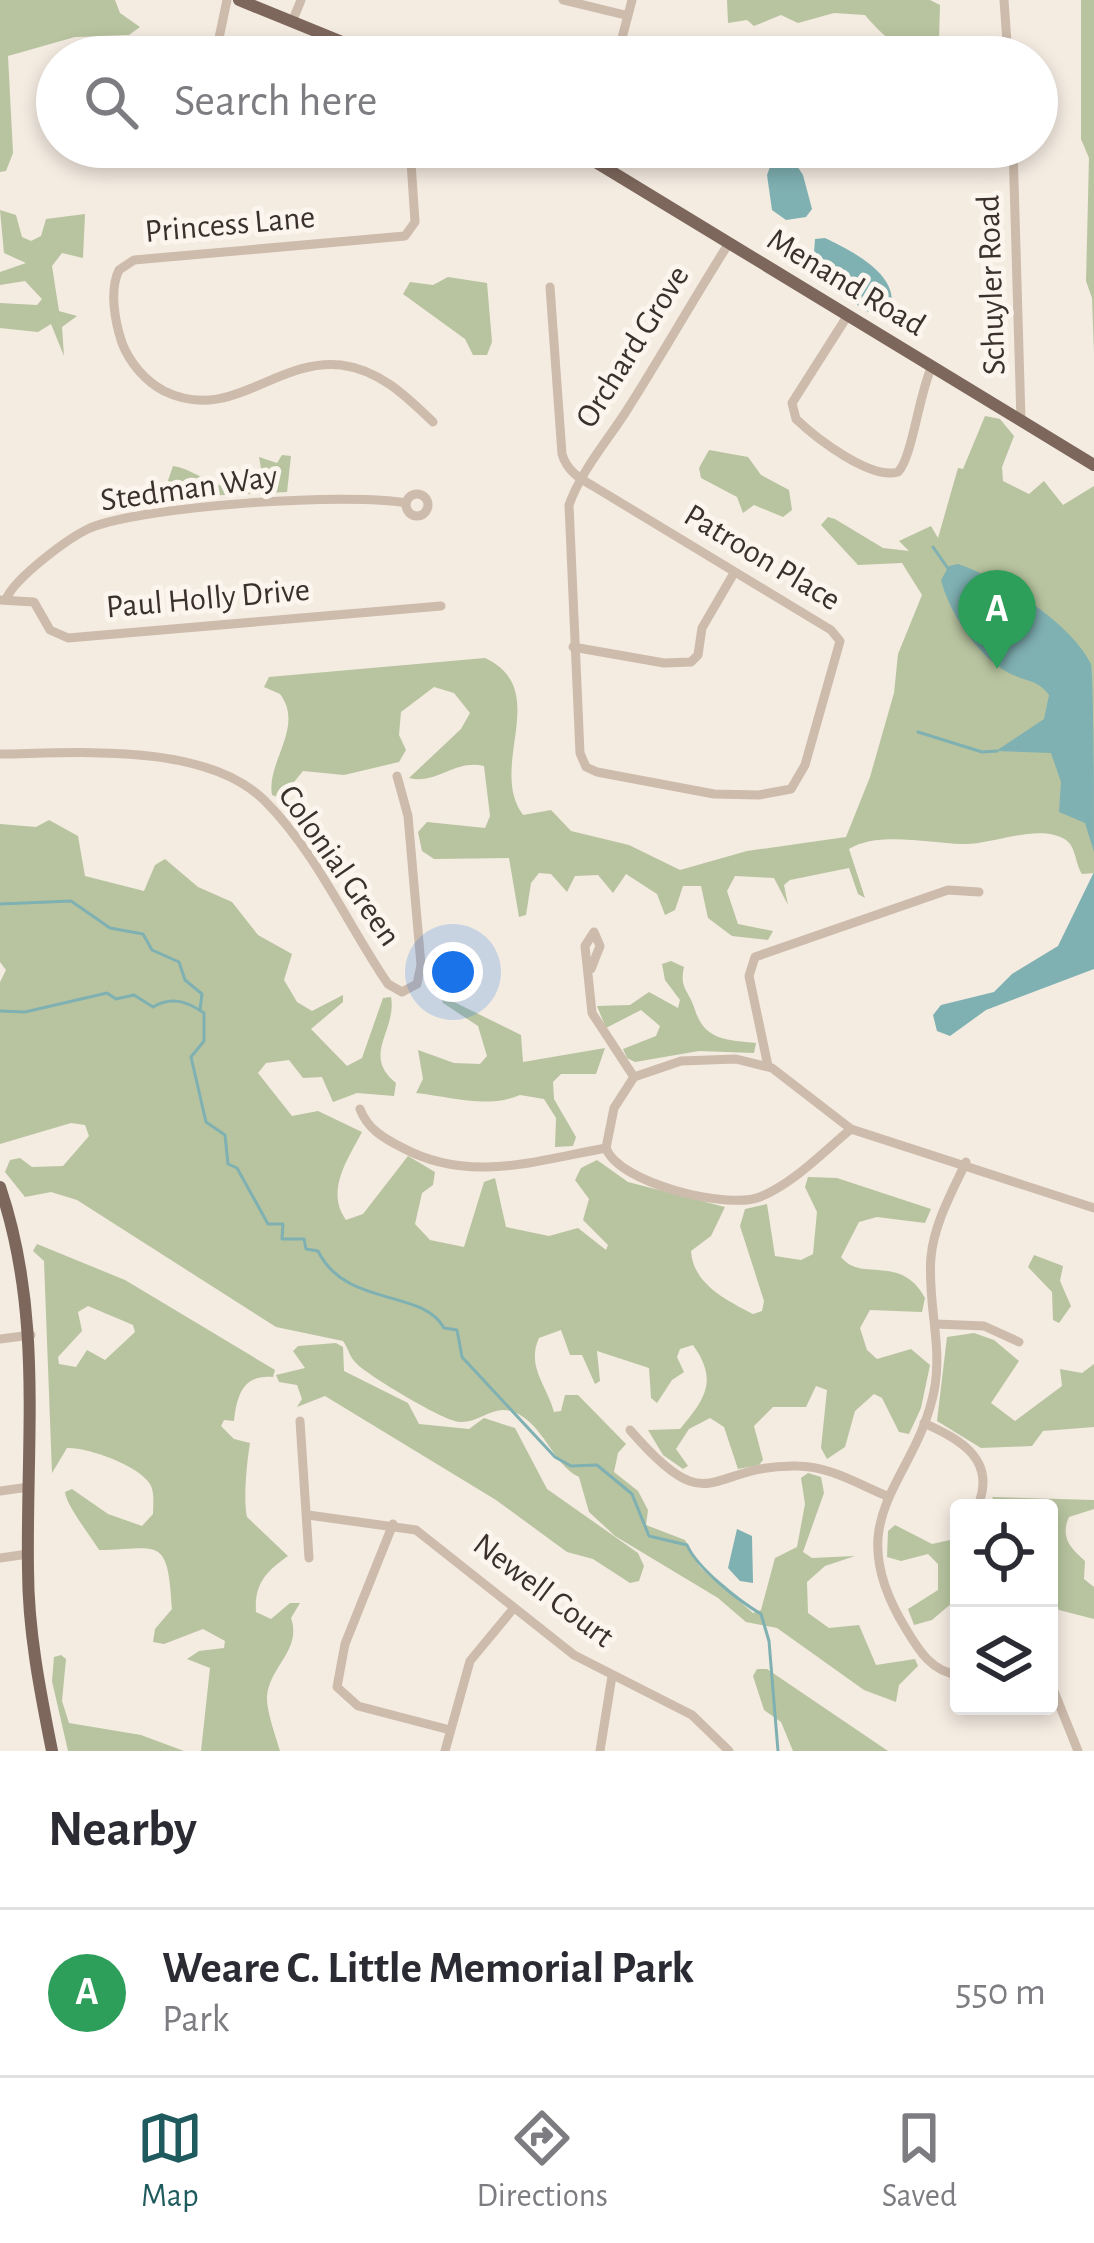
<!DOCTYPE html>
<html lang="en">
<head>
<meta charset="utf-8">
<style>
  :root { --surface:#fff; --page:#f7f7f7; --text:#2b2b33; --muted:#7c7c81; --line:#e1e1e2; --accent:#1f5a5e }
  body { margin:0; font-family:"Alegreya Sans",sans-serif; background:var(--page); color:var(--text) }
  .controls { position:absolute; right:36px; bottom:36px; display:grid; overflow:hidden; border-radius:12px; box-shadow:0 6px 18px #0003 }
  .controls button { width:108px; height:108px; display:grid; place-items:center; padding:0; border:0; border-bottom:3px solid var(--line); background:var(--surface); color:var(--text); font:60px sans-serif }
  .you { position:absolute; left:453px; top:972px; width:42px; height:42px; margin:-30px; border:9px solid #fff; border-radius:50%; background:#1a73e8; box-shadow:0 0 0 18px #1a73e833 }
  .badge { display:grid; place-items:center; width:78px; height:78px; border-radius:50%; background:var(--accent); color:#fff; font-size:39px; font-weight:700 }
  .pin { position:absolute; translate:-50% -99px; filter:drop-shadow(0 3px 6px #0008) }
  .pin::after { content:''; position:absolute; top:63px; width:42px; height:36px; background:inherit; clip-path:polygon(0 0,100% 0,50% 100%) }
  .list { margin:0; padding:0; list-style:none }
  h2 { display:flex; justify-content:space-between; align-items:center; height:156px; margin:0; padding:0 48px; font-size:51px }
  h2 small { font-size:39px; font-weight:400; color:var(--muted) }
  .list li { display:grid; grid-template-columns:78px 1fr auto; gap:36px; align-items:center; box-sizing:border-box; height:168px; padding:0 48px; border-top:3px solid var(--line) }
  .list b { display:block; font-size:45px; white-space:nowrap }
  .list p { margin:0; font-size:39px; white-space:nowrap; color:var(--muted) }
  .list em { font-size:39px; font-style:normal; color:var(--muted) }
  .icon { flex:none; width:66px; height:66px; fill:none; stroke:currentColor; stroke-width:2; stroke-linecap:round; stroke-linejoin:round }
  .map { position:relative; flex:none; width:1094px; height:1751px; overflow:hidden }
  .search { position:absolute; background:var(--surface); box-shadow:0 6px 18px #0003; left:36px; right:36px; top:36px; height:132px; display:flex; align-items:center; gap:30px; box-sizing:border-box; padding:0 42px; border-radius:66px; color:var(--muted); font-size:45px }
  .sheet { height:324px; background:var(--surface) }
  nav { display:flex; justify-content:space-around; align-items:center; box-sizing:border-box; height:168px; border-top:3px solid var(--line); background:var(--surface); font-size:33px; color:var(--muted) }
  nav a { display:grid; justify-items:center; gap:6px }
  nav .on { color:var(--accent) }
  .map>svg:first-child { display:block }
</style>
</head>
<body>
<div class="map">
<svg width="1094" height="1751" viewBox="0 0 1094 1751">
  <rect width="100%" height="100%" fill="#f4ebe1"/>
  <g fill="#b8c4a0" fill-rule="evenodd">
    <polygon points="0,0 115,0 120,13 140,27 129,35 75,37 8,56 13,153 6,171 0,172"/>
    <path d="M727,0H930L940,5L939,40L930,57C905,57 880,33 865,15L834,13L798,23L781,15L754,26L747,20L728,23Z"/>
    <polygon points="1081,0 1094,0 1094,353 1092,298 1086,281 1089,158 1081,139"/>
    <polygon points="0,210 16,215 22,237 31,241 41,236 46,219 85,214 83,258 62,253 52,266 59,311 77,316 62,327 64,356 51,324 38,332 0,328 0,303 37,305 42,299 25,281 0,285 0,272 26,263 4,253"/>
    <polygon points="448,277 487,283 492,342 487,355 473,355 465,339 403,294 410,282 433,285"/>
    <path d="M985,416L1000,419L1014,436L1002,467L1003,481L1029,494L1044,481L1063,505L1094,486V873L1082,874C1075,863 1076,847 1066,840C1038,822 990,846 962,844C930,843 877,831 849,849L865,898L858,894L849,868L790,880L784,885L788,905L774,878L735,876L727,891L738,924L773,931L768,940L732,936L708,918L701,886H683L675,910L665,915L657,894L626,874L613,893L598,875L575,876L567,892L551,874L539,873L531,883L526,915L519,917L509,858L434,859L422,851L418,832L427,822L485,828L490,816L484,766C455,759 437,785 409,778L461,729L470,713L454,693L434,687L401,712L399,735L406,750L399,762L344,775L303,771L281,798L272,795C266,762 305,727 280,694L264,687L269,677L485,658C553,690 487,766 523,815L551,810L571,831L629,845L680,870L747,851L846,837L870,777L894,693L898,654L922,595L902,563L858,565L821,525L828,517L835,519L883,548L909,551L899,541L931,526L938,538L958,468L963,469Z"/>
    <polygon points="709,450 748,457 761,475 789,490 792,510 783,517 754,505 743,513 737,497 701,478 699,468"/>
    <path d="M282,455L291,456L287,492L162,498L173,466C195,469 214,490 237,487C247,485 253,477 262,474L259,457L277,463Z"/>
    <path d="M49,820L78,836L85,876L144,891L155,865L165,859L198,887L232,902L258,935L292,954L284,980L297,1002L312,1011L343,995V1002L311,1029L347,1066L362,1058L383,998L391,997C397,1031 361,1055 396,1083L394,1096L357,1093L333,1102L322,1077L303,1078L289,1060L266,1063L258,1073L292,1116L318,1111L362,1132C348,1159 325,1191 346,1220L363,1214L408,1156L435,1172L433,1185L422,1193L415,1224L430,1240L464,1247L484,1182L495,1178L506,1227L549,1236L578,1228L606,1250L608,1245L583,1220L589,1199L575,1180L581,1168L597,1160L628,1182L725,1207L711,1236L691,1251C693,1284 726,1300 753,1314L762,1311L764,1301L740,1226L745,1209L767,1204L775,1256L801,1260L813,1254L817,1212L805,1187L808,1177L837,1178L931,1209L925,1223L877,1217L859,1222L841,1257C861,1283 901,1253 925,1298L922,1312L870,1310L860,1328L867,1350L877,1359L911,1349L930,1365L921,1408L909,1434L899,1432L882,1398L874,1394L855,1411L845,1447L827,1459L821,1448L827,1390L816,1386L806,1407H773L754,1426L763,1460L759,1465L738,1469L724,1427L710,1418L689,1429L676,1449L688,1466L683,1469L663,1455L648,1430L680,1429C706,1398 718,1380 693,1345L680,1349L677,1357L684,1372L672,1380L657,1403L651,1398L649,1368L597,1351L600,1381L595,1384L582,1355H570L561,1330L539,1338C526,1366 547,1386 554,1412L561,1411L565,1395H578L626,1444L618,1453L614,1472L638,1491L648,1510L646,1525L685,1540L700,1567L753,1613L761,1610L775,1558L797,1547L805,1504L801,1478L808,1473L821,1477L824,1493L803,1552L812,1558L855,1556L825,1566L807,1582L808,1613L829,1628L859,1625L876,1665L915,1659L918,1666L899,1685L896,1702L864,1690L777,1628L746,1622L718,1598L615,1536L589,1512L579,1477C553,1465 544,1424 514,1412C493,1404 480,1423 460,1422C445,1422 369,1376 357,1364C349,1357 349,1349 343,1341L276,1327L77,1200L51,1192L25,1197L5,1172L10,1160L20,1158L32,1167L63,1166L89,1136L85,1125L71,1123L0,1144V982L6,970L0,962V824L36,827Z"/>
    <path d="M671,961L684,967C679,989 689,990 695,1010C705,1040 725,1040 756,1043L754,1053L699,1051L635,1062L627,1058L623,1049L656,1036L660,1026L641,1010L606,1028L597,1006L630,1005L649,992L678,1008L680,1000L665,980L662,964Z"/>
    <path d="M440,995L521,1035L523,1062L605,1048L596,1074H561L553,1082L554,1099L576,1137L573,1146L555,1147L556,1118L544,1099L520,1095C487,1109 452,1097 416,1093L423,1079L418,1050L454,1063L480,1064L487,1056L478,1026L443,1003Z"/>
    <path d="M37,1244L125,1280L275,1370L273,1377C243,1374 237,1395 234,1421L224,1420L221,1426L234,1439L250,1443C247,1461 243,1500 247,1517L288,1556C267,1571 254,1583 256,1612L271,1619L290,1603H300L291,1618C302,1650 270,1666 267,1696C266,1710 276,1737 280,1751H201L210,1668L187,1659L199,1651L224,1648L225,1641L203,1629L164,1644L153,1642L155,1629L172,1609C168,1534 159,1549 99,1550C90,1535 66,1505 65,1492L72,1489L108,1514L142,1526L153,1514C153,1504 155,1493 150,1484C138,1465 87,1447 67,1448L52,1473L44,1261L33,1251ZM88,1306L133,1325L135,1332L105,1360L87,1350L76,1367L59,1364L58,1357L82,1331L78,1312Z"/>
    <polygon points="1034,1255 1063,1266 1060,1281 1071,1306 1059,1323 1053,1320 1052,1292 1028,1267"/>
    <polygon points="974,1333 994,1340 1019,1361 991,1403 1015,1421 1062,1386 1060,1369 1082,1373 1094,1364 1094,1427 1043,1431 1032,1446 981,1448 937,1421 947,1337"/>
    <polygon points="336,1343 343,1347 344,1371 408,1403 419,1424 469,1429 484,1418 515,1428 547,1489 638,1553 644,1566 639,1581 630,1583 593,1559 567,1552 496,1500 325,1396 297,1407 302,1399 297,1385 279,1382 276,1375 305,1368 293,1351 298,1346"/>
    <path d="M992,1497L1094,1500V1509L1069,1517C1060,1537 1070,1548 1085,1561L1084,1579L1094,1587V1619L1059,1610L1049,1595V1508H999Z"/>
    <polygon points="895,1525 932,1544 959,1538 959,1597 932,1620 914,1625 908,1609 938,1590 938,1564 928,1554 901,1561 887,1557 888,1531"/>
    <polygon points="61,1655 66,1659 62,1701 69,1723 141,1735 184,1751 68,1751 52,1681 54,1657"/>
    <polygon points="757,1669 767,1669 888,1751 793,1751 781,1722 764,1710 753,1676"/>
  </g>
  <g fill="#7fb0b2">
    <polygon points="786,149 803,175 812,209 806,217 786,220 772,210 767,175 775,153"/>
    <path d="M825,238C854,252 908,279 887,317C861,318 825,276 814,253L815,239Z"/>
    <path d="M958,564C1000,578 1071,623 1091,664C1094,687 1094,818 1094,852L1085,823L1059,812L1061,782L1051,753L996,751L1044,719L1049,695C1038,679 1023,681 1007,672C977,655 949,612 941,580L949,566Z"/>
    <polygon points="1094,872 1094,969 986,1010 950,1036 937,1031 933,1015 941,1005 994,992 1012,974 1058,946"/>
    <polygon points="737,1529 752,1536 753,1583 740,1581 728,1568"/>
  </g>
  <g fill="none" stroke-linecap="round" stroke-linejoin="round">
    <g stroke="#7fb0b2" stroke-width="3">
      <polyline points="933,547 949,570"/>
      <polyline points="918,732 982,752 997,751"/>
      <polyline points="0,904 71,901 110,928 143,934 152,950 179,962 185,980 202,994 200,1010"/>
      <path d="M0,1011L25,1012L107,993L116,999L134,995L153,1007C171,996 187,1001 204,1013V1041L191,1057L206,1122L225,1135L228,1164L237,1168L268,1224H283L282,1239H304L306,1249L318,1251C346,1308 422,1288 444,1328L457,1330L462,1357L555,1457L571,1466L597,1465L632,1494L649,1536L687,1545C697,1568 739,1601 761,1614L769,1641L778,1751"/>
    </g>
    <g stroke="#cdbbac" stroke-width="9">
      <polyline points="563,0 625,15"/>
      <polyline points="1004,0 1008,57"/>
      <polyline points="292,22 301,0"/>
      <polyline points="215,57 227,0"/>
      <polyline points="617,57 632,0"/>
      <polyline points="218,147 242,147"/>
      <path d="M410,147L415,222L405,236L134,260L119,270C109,290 115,322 122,343C130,363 145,381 164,391C231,424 275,358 341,365C380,370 406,396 433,422"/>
      <polyline points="1013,147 1021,420"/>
      <path d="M550,287L562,454C567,471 579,478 593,486L831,630L840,641L805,765L791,789L759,795L714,794L597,772L586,767L580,753L569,505C581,471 608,440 627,410C662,355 694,298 729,243"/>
      <path d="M848,315L792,403L796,419C816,438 870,480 898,472C912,459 919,393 932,366"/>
      <circle cx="417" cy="505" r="11"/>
      <path d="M6,599C15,578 68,538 90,528C143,506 349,492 406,503"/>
      <polyline points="0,600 34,602 50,630 68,638 441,606"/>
      <polyline points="573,647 664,663 691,662 698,655 702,628 734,573"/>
      <path d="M0,754C79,753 206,742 265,801C317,853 347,924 388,984L402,992L417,984L421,965L408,816L397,776"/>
      <polyline points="591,969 600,946 594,932 585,946 592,1013 634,1077"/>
      <polyline points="768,1066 749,976 755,957 948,890 979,892"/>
      <path d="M360,1109C367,1128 383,1138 401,1147C469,1184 534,1161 606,1148"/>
      <path d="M851,1129C823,1152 794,1183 760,1197C728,1210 618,1183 606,1148L614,1108L634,1077L681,1061L736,1059L772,1068L851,1129L1094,1208"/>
      <polyline points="936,1324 984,1326 1019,1342"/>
      <polyline points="0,1339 31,1335"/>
      <polyline points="300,1421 309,1558"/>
      <path d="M924,1423C961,1440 998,1460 977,1508"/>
      <path d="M630,1430C712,1525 707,1464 797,1466C829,1466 858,1484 887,1496"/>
      <polyline points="0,1491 29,1487"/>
      <polyline points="308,1515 416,1530 574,1655 692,1715 729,1751"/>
      <polyline points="393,1524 345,1644 337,1687 358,1706 450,1730"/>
      <polyline points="0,1558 28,1554"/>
      <path d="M959,1675C932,1672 919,1651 906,1629C835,1513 918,1484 935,1386C942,1343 927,1300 931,1257C934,1224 952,1192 966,1162"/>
      <polyline points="1049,1679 1078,1751"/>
      <polyline points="445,1751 470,1661 513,1609"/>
      <polyline points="600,1751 612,1676"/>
    </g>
    <g stroke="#7d675c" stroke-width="12">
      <polyline points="239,0 379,57"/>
      <polyline points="571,147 1094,465"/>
      <path d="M0,1187C43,1314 26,1438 28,1569C28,1630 40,1691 52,1751"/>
    </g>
  </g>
  <g text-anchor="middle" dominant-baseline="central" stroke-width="10" stroke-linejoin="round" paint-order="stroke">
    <g font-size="33" fill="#3b302b" stroke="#fbf5ee">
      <text transform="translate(230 225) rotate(-5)">Princess Lane</text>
      <text transform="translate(846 283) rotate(31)">Menand Road</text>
      <text transform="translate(992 285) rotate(-92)">Schuyler Road</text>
      <text transform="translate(633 347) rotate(-58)">Orchard Grove</text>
      <text transform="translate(189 489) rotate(-8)">Stedman Way</text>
      <text transform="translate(762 558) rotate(31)">Patroon Place</text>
      <text transform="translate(208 599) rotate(-5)">Paul Holly Drive</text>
      <text transform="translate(339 866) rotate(55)">Colonial Green</text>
      <text transform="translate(543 1591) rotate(37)">Newell Court</text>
    </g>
  </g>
</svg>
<div class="controls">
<button><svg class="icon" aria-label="locate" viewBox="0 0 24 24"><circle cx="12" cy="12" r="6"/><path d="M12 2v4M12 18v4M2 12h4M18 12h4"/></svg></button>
<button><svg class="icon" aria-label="layers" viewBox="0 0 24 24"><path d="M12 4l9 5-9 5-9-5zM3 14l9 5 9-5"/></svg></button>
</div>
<div class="you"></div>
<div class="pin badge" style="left:997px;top:669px;background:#2e9e5b">A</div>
<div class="search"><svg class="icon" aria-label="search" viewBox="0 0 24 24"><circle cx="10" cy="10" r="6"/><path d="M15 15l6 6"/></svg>Search here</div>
</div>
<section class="sheet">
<h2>Nearby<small></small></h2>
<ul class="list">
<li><span class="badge" style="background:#2e9e5b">A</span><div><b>Weare C. Little Memorial Park</b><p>Park</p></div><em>550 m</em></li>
</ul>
</section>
<nav>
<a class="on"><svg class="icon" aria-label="map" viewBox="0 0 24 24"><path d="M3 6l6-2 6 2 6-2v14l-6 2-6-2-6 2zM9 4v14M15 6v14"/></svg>Map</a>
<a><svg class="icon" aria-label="directions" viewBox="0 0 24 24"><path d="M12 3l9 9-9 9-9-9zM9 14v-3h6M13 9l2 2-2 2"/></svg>Directions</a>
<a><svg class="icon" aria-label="saved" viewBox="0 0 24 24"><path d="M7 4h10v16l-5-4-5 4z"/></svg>Saved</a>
</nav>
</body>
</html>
